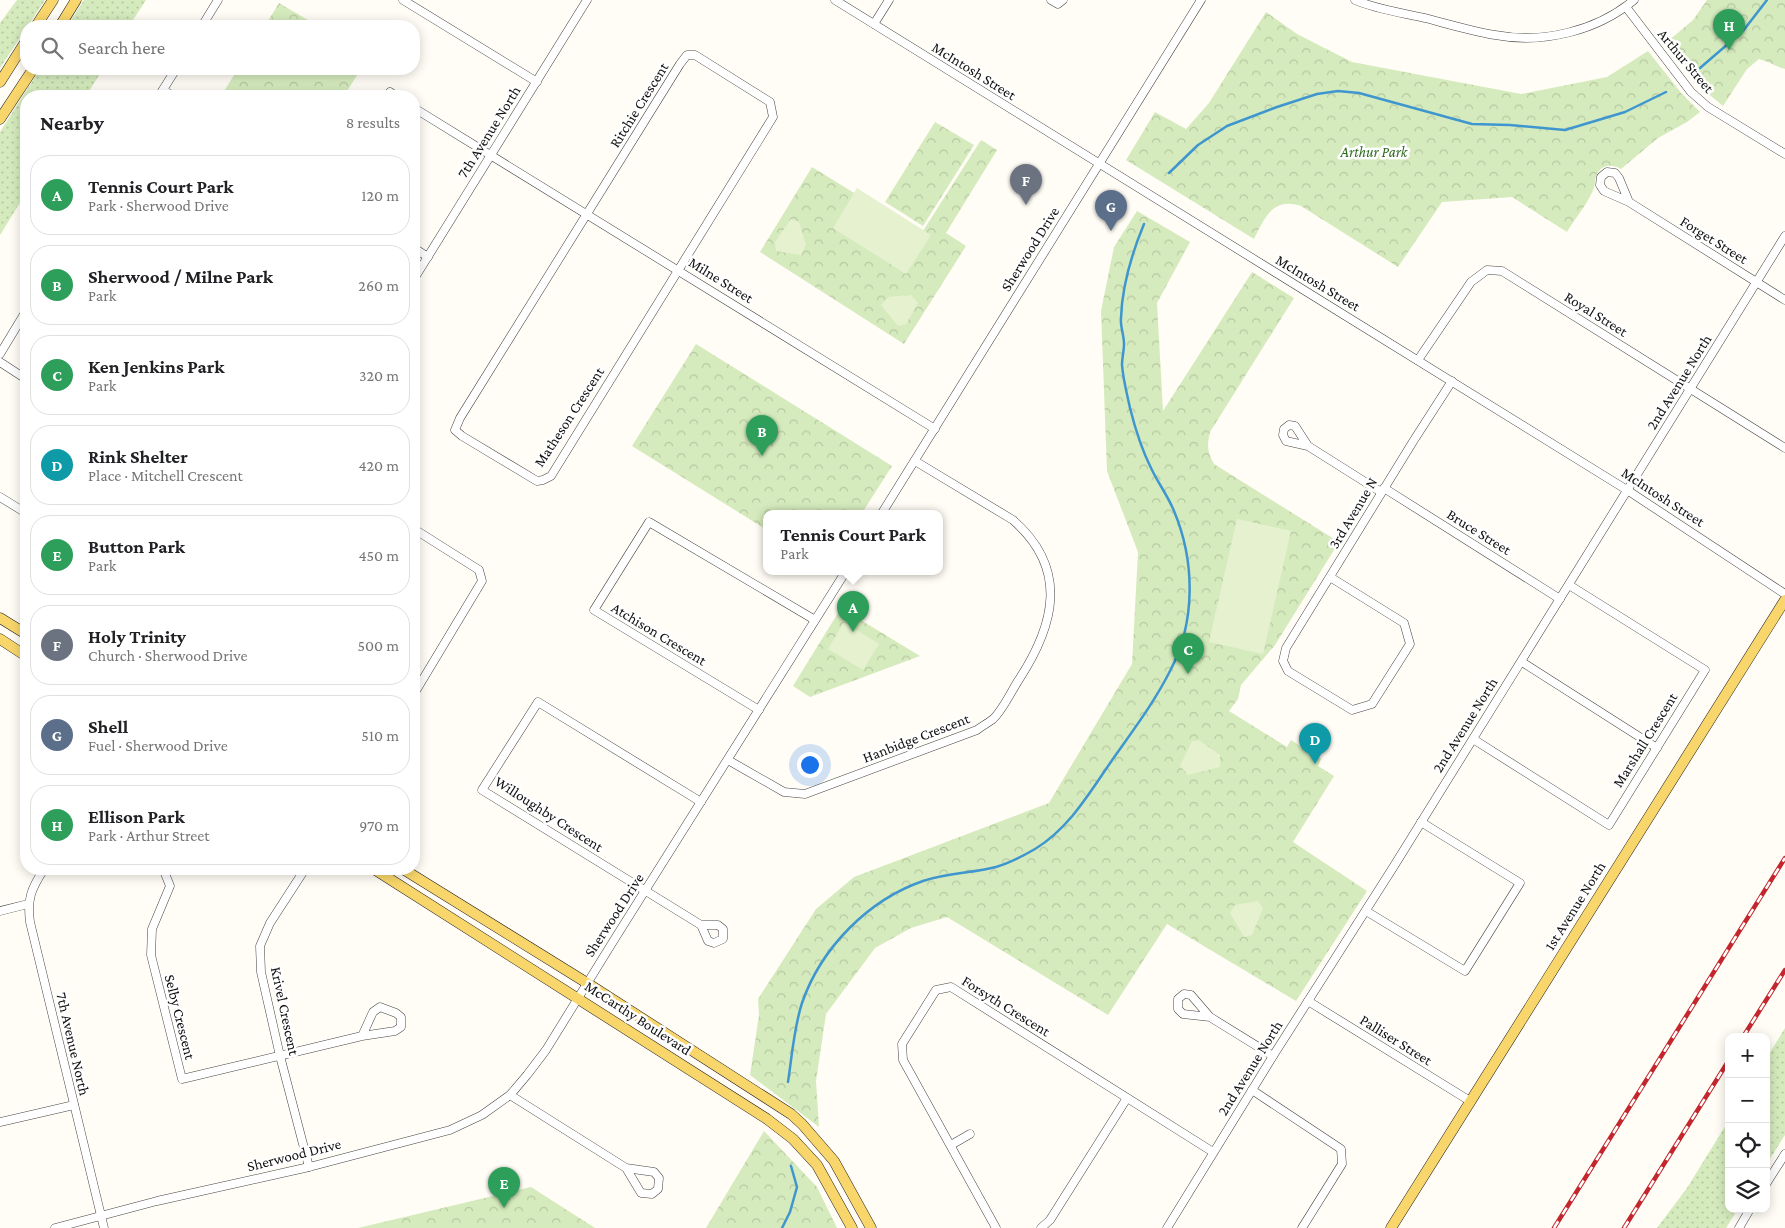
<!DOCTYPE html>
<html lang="en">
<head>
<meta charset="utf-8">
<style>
  :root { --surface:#fff; --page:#f6f6f6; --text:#202124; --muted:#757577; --line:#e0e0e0; --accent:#c4262e }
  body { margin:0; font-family:"Crimson Pro",serif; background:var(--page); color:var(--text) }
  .controls { position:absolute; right:15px; bottom:15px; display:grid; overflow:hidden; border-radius:10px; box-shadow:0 2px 12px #0003 }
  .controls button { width:45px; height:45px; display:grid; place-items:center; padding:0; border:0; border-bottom:1px solid var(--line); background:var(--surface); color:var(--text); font:25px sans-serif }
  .you { position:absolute; left:809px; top:764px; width:18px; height:18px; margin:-12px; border:4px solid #fff; border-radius:50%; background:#1a73e8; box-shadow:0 0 0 8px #1a73e833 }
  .badge { display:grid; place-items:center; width:32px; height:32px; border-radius:50%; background:var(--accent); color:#fff; font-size:16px; font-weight:700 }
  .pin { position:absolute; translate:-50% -41px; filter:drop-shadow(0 1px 2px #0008) }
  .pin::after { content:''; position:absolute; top:26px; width:18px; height:15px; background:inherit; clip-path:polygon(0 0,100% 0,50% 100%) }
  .popup { position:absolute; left:763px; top:510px; width:180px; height:65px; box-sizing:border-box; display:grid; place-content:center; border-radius:10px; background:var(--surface); filter:drop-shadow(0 1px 4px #0005); font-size:16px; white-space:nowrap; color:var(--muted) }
  .popup b { font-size:19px; color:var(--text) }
  .popup::after { content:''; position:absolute; left:50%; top:100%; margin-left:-10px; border:10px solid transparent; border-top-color:var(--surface) }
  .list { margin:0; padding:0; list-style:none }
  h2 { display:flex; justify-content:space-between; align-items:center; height:65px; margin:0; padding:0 20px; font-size:21px }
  h2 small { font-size:16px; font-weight:400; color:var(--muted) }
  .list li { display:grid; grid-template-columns:32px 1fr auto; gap:15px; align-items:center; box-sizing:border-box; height:80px; margin:0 10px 10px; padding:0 10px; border:1px solid var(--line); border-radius:20px }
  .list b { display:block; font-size:19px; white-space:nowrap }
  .list p { margin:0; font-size:16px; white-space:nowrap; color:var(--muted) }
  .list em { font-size:16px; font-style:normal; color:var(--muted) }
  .icon { flex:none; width:28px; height:28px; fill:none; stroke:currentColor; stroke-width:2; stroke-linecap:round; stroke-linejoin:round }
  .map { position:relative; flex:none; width:1785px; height:1228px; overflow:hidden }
  .search { position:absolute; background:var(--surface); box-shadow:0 2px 12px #0003; left:20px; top:20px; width:400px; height:55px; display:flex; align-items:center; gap:12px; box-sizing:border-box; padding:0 18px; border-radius:20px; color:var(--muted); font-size:19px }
  .panel { position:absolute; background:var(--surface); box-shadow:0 2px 12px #0003; left:20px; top:90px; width:400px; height:785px; border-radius:20px }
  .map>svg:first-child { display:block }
</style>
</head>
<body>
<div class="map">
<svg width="1785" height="1228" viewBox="0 0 1785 1228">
  <defs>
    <pattern id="grass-dots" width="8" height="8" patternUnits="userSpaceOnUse" patternTransform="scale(1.25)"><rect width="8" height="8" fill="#d5ebbd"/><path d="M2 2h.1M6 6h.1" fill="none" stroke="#b6c8a1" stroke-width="1.8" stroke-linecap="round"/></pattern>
    <pattern id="park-crowns" width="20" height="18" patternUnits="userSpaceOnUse" patternTransform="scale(1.25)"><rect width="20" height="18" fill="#d5ebbd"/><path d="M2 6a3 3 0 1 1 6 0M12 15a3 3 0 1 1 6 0" fill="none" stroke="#b6c8a1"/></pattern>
  </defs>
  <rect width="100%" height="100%" fill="#fffdf5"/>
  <g fill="url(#grass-dots)">
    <polygon points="17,0 45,0 0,68 0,23"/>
    <polygon points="84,0 146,0 129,26 67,26"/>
    <polygon points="40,69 103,69 86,96 26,96 26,193 0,235 0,132"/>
    <polygon points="1785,1028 1785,1135 1766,1165 1766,1059"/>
    <polygon points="1729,1120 1729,1209 1738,1209 1726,1228 1657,1228 1687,1188"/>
  </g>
  <g fill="url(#park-crowns)">
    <path d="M1707,0H1785V69C1776,67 1768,61 1759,59L1747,69L1723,106L1705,91L1667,42L1693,20Z"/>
    <polygon points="279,3 318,26 265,26"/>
    <path d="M1266,12L1297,34L1352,62L1521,94L1607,77L1648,51L1682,94L1700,112L1687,122L1658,138L1621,169C1613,165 1605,164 1599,171C1594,177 1596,184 1593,190C1587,205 1575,218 1567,232L1512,197L1442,202L1398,267L1301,206C1273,197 1265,217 1254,239L1126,160L1155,112L1186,129L1209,103Z"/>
    <polygon points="238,69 361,69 344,96 221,96"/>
    <polygon points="935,122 974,145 923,226 885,202"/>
    <polygon points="981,140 997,150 946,233 966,246 904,344 760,252 812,167 921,234"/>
    <path d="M1137,211L1190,242L1157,303L1163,411L1252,272L1294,298L1210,432C1207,445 1207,452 1214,464L1339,542L1275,645L1241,685L1238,699L1229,711L1287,747L1291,740L1321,759L1318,766L1334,776L1293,842L1367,891L1296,1001L1167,924L1108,1015L947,917L911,928L875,948L826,1014L816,1081L819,1127L750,1075L759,1015L758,999L816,909L854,877L1049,803L1132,664L1138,552L1107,471L1101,311L1114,247Z"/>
    <polygon points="696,344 892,466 862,513 767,513 767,530 632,446"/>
    <polygon points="841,608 920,656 810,697 793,686"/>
    <polygon points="764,1131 817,1187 837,1228 706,1228"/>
    <polygon points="531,1187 595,1228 358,1228"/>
  </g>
  <g fill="#e6f2cf">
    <polygon points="857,188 931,235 906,274 833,228"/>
    <polygon points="791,219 799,222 806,245 801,255 776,251 775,242"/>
    <polygon points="911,295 918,303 906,324 898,326 881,305 888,297"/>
    <polygon points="1237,519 1291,531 1263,654 1209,642"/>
    <polygon points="844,622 879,644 863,670 828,649"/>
    <polygon points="1199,740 1220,755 1220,767 1188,775 1180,766 1192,741"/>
    <polygon points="1258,901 1263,908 1252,935 1244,937 1230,913 1235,905"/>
  </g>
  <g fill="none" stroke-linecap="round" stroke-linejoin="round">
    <g stroke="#3f96cf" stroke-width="2.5">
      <polyline points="1700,68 1743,31 1767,0"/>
      <polyline points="1169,173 1198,145 1227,126 1277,107 1317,94 1338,91 1359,93 1472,124 1510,125 1565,130 1625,112 1666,92"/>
      <path d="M788,1082C792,1056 794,1027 802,1003C821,948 868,900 923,881C947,873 973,873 996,867C1010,863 1023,856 1035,849C1071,827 1091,790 1115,756C1134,729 1155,701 1170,671C1196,622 1195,561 1174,511C1168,496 1158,483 1151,468C1142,450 1135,428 1130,408C1127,394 1123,379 1122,365C1122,358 1124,351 1124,344C1124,335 1120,326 1121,318C1122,286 1132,253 1144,224"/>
      <polyline points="782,1228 790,1212 797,1187 791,1166"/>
    </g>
    <defs>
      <g id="minor">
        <polyline points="403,0 537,82"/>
        <polyline points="835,0 1627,490 1785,594"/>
        <polyline points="1051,0 1058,4 1063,0"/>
        <path d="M1355,0C1375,9 1403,13 1425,18C1448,24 1471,31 1495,35C1543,44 1597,31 1634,0"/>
        <polyline points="1626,7 1691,92 1708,107 1785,154"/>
        <polyline points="874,24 889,0"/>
        <polyline points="202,26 218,0"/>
        <polygon points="687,55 695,55 770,102 773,117 551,476 543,480 537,481 462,436 455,430 460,418 680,64"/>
        <polyline points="163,90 173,96"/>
        <polyline points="159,96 176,69"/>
        <polyline points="387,96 390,92 396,96"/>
        <polyline points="414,108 935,429"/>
        <polyline points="1629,202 1619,178 1615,173 1607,172 1601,177 1600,185 1604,191 1629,202 1785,300"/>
        <polyline points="414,248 428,257"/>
        <polyline points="414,279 587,0"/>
        <polyline points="0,354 26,311"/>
        <polyline points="1418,360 1471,282 1487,270 1502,271 1785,448"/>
        <polyline points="0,362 26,379"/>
        <polyline points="1308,446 1295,426 1289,425 1284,429 1283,435 1286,441 1308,446 1381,492"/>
        <polyline points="1384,488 1560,599"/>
        <polyline points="0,497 26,513"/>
        <polyline points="882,513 1201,0"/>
        <polyline points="414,529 479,570 482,581 414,694"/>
        <polyline points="1330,577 1404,623 1410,644 1372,704 1352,710 1288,671 1283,661 1286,648 1414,440 1452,381"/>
        <polyline points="1522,662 1657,748"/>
        <polyline points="759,710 594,610 649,522 815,620"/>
        <polyline points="1473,739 1609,825 1705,670 1569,585"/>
        <path d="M728,760L784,792L805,794L977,730C982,726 988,723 993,719C1002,711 1011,692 1018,681C1055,625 1069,569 1013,520L915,461"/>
        <path d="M44,869C31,889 27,899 30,922L104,1228"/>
        <polyline points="159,869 164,871 170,886 152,929 151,955 182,1079 362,1036 395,1031 401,1027 401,1017 396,1013 380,1007 373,1012 362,1036"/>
        <polyline points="305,869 270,923 260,946 261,972 280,1056 309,1167"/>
        <polyline points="0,911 28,904"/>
        <polyline points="1366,911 1465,971 1520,883 1421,822"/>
        <polyline points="701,925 708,941 714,943 723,939 723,929 718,925 701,925 482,790 538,702 701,802"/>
        <polyline points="1308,1001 1470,1101"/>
        <polyline points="1210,1017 1183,1014 1178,1009 1178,999 1184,994 1191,995 1210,1017 1273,1056"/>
        <polyline points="1252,1090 1341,1149 1342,1164 1302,1228"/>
        <polyline points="510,1095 626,1168 641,1193 652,1194 658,1189 659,1178 654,1172 626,1168"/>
        <polyline points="0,1122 74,1105"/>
        <polyline points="951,1145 970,1134"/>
        <polyline points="1766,1184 1785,1154"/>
        <polyline points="55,1228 157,1201 309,1167 450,1130 482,1115 510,1095 527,1075 546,1050 614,940 846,571"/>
        <polyline points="996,1228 903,1060 902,1044 936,990 951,987 1213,1152"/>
        <polyline points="1041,1228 1050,1220 1127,1098"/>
        <polyline points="1167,1228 1273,1056 1394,866 1785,236"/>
        <polyline points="1739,1228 1750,1209"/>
      </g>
      <g id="major">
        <polyline points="36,26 53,0"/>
        <polyline points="60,26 76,0"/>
        <polyline points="0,82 26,41"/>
        <polyline points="0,119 33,69"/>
        <polyline points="0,618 26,634"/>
        <polyline points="0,639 26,656"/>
        <polyline points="374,869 767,1119 793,1139 817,1165 852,1228"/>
        <polyline points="403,869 587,983 791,1114 802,1124 834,1161 871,1228"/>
        <polyline points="1391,1228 1785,600"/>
      </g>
    </defs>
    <use href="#minor" stroke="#444" stroke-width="9"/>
    <use href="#major" stroke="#222" stroke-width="11"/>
    <use href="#minor" stroke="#fff" stroke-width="8"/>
    <use href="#major" stroke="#f9d66b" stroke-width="10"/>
    <defs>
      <g id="rail">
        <polyline points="1743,1037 1785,970"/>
        <polyline points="1554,1228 1785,858"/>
        <polyline points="1624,1228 1729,1060"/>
      </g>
    </defs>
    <use href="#rail" stroke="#c4262e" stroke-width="4.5"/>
    <use href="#rail" stroke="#fff" stroke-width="2.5" stroke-dasharray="8" stroke-linecap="butt"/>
  </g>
  <g text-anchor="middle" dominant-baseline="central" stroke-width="5" stroke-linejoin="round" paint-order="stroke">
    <g font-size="15" fill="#111" stroke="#fff">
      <text transform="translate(1686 61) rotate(50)">Arthur Street</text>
      <text transform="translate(974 71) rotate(32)">McIntosh Street</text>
      <text transform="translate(639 105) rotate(-58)">Ritchie Crescent</text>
      <text transform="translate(489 132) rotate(-58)">7th Avenue North</text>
      <text transform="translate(1714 240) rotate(32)">Forget Street</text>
      <text transform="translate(1030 249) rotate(-58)">Sherwood Drive</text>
      <text transform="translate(721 280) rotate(32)">Milne Street</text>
      <text transform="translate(1318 283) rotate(31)">McIntosh Street</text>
      <text transform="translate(1596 314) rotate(32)">Royal Street</text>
      <text transform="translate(1679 382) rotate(-58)">2nd Avenue North</text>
      <text transform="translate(569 417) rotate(-57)">Matheson Crescent</text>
      <text transform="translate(1663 497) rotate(33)">McIntosh Street</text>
      <text transform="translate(1353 513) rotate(-59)">3rd Avenue N</text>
      <text transform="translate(1479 532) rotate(32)">Bruce Street</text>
      <text transform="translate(659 634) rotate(31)">Atchison Crescent</text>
      <text transform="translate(1465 725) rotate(-58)">2nd Avenue North</text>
      <text transform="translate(916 738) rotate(-21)">Hanbidge Crescent</text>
      <text transform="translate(1645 740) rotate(-58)">Marshall Crescent</text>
      <text transform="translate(549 814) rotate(33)">Willoughby Crescent</text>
      <text transform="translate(1575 906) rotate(-58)">1st Avenue North</text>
      <text transform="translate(614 915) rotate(-57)">Sherwood Drive</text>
      <text transform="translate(1006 1006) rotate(32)">Forsyth Crescent</text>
      <text transform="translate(285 1011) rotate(78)">Krivel Crescent</text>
      <text transform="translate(180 1017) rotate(76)">Selby Crescent</text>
      <text transform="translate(638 1018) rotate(33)">McCarthy Boulevard</text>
      <text transform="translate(1396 1040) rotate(32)">Palliser Street</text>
      <text transform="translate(73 1044) rotate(77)">7th Avenue North</text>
      <text transform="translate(1250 1068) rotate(-58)">2nd Avenue North</text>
      <text transform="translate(294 1155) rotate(-14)">Sherwood Drive</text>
    </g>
    <g font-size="15" font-style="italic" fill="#2f6b1f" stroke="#fff">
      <text x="1374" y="152">Arthur Park</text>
    </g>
  </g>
</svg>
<div class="controls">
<button>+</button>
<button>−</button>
<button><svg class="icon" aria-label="locate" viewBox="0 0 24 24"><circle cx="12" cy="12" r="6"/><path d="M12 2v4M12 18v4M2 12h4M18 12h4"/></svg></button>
<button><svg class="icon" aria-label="layers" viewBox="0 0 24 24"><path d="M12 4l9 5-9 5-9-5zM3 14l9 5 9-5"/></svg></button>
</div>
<div class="you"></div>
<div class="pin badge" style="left:853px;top:632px;background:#2e9e5b">A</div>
<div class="popup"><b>Tennis Court Park</b>Park</div>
<div class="pin badge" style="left:762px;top:456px;background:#2e9e5b">B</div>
<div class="pin badge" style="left:1188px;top:674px;background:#2e9e5b">C</div>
<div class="pin badge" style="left:1315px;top:764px;background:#0f9aa8">D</div>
<div class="pin badge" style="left:504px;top:1208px;background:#2e9e5b">E</div>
<div class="pin badge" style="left:1026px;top:205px;background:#6b7280">F</div>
<div class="pin badge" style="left:1111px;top:231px;background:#5c6f8a">G</div>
<div class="pin badge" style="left:1729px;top:50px;background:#2e9e5b">H</div>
<div class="search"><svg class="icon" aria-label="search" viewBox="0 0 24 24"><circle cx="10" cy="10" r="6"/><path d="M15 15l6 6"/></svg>Search here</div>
<section class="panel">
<h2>Nearby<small>8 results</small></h2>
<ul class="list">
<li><span class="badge" style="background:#2e9e5b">A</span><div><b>Tennis Court Park</b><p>Park · Sherwood Drive</p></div><em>120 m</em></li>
<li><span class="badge" style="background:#2e9e5b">B</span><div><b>Sherwood / Milne Park</b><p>Park</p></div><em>260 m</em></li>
<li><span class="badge" style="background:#2e9e5b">C</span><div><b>Ken Jenkins Park</b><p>Park</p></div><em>320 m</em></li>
<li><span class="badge" style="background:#0f9aa8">D</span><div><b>Rink Shelter</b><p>Place · Mitchell Crescent</p></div><em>420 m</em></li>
<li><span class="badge" style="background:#2e9e5b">E</span><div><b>Button Park</b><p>Park</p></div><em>450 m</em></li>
<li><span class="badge" style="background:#6b7280">F</span><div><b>Holy Trinity</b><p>Church · Sherwood Drive</p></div><em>500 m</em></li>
<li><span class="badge" style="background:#5c6f8a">G</span><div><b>Shell</b><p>Fuel · Sherwood Drive</p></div><em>510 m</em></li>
<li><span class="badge" style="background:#2e9e5b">H</span><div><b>Ellison Park</b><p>Park · Arthur Street</p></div><em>970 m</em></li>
</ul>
</section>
</div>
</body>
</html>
